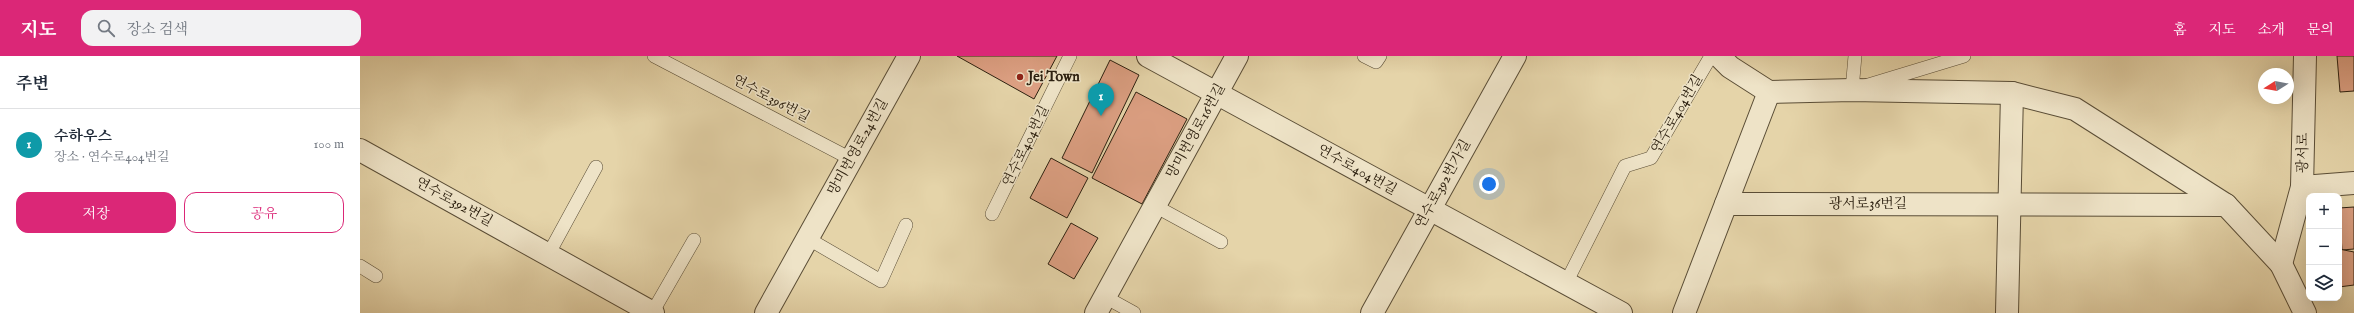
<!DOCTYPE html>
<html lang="ko">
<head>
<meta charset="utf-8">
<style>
  :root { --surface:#fff; --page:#f2f2f3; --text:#1f2937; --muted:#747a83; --line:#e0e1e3; --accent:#db2777 }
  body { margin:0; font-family:"IM FELL English","Noto Serif KR",serif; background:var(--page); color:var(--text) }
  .controls { position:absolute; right:12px; bottom:12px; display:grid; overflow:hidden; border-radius:8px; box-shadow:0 4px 16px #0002 }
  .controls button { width:36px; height:36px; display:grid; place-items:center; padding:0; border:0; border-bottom:1px solid var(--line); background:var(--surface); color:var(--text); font:20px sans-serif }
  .compass { position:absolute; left:1898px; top:12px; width:36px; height:36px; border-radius:50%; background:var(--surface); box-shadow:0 4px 16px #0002; rotate:259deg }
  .you { position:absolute; left:1129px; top:128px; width:14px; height:14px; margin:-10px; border:3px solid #fff; border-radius:50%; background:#1a73e8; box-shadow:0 0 0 6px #1a73e833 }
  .badge { display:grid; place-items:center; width:26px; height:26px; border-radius:50%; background:var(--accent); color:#fff; font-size:13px; font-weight:700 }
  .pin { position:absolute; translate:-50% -33px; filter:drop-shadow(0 1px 2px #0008) }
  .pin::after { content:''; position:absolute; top:21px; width:14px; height:12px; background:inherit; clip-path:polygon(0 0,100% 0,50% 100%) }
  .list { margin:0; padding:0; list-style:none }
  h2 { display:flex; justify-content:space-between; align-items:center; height:52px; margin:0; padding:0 16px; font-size:17px }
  h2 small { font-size:13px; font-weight:400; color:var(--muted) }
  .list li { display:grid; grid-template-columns:26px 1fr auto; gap:12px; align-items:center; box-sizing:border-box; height:72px; padding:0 16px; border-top:1px solid var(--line) }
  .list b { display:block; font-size:15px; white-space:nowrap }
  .list p { margin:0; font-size:13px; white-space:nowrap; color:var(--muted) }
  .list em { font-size:13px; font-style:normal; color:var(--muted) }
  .actions { display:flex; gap:8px; padding:12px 16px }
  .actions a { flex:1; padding:9px 0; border:1px solid var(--accent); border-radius:12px; text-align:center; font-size:14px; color:var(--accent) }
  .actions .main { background:var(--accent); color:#fff }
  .icon { flex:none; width:22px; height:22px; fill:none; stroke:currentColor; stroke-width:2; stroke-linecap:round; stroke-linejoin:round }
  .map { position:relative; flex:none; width:1994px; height:257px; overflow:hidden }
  header { display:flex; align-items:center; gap:24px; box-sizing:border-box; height:56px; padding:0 20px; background:var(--accent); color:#fff }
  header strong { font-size:19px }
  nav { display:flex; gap:22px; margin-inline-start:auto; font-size:14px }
  .search { width:280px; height:36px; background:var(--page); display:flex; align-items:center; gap:10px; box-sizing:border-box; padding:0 14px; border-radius:12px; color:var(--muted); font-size:15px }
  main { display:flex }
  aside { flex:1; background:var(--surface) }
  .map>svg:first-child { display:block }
</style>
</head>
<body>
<header>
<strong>지도</strong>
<div class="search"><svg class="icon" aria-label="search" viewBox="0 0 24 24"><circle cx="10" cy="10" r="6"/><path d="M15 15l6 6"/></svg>장소 검색</div>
<nav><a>홈</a><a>지도</a><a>소개</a><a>문의</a></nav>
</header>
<main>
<aside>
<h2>주변<small></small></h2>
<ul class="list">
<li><span class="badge" style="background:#0f9aa8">1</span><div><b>수하우스</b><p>장소 · 연수로404번길</p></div><em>100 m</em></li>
</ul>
<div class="actions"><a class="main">저장</a><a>공유</a></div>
</aside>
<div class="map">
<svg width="1994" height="257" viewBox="0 0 1994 257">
  <rect width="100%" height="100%" fill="#e5d4a9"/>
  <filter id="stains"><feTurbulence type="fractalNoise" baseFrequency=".005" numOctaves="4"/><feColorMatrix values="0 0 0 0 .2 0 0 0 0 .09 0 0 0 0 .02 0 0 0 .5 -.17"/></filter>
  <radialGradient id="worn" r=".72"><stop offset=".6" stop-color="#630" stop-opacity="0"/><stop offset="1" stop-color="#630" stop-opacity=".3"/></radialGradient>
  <g fill="#dda083" stroke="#2c2010">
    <polygon points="597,0 697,0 674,43"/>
    <polygon points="1977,0 1994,0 1994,35 1980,36"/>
    <polygon points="750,4 779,19 732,117 702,102"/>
    <polygon points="776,36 827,63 782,148 732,122"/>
    <polygon points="691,102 728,122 707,162 670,142"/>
    <polygon points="1994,151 1994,193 1982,194 1979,152"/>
    <polygon points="711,167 738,182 714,223 688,208"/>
    <polygon points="1979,193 1994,196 1994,229 1979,231"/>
  </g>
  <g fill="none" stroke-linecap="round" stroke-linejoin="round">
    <defs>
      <g id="service">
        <polyline points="294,0 491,103"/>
        <polyline points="1004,0 1016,6 1020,0"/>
        <polyline points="1495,0 1492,34 1604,0"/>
        <polyline points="795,150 861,186"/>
        <polyline points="632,158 710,0"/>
        <polyline points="447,182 521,225 546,169"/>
        <polyline points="188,199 236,111"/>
        <polyline points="0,210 16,220"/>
        <polyline points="1206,227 1265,110 1291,102 1351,0"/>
        <polyline points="745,241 774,257"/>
        <polyline points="292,257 334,184"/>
      </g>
      <g id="minor">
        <polyline points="788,0 1261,257"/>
        <polyline points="1359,0 1370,11 1409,36"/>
        <polyline points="1409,36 1492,34 1652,37 1715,53 1866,149 1921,208 1945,257"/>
        <polyline points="0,94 293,257"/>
        <polyline points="1942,131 1994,127"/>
        <polyline points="1366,148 1866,149"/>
        <polyline points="1921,208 1942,131 1945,0"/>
        <polyline points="406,257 549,0"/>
        <polyline points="736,257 877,0"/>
        <polyline points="1012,257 1155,0"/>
        <polyline points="1324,257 1409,36"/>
        <polyline points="1647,257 1652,37"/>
      </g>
    </defs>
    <use href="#service" stroke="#5a4d36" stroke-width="14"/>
    <use href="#minor" stroke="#5a4d36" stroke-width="24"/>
    <use href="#service" stroke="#eee3c7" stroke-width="13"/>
    <use href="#minor" stroke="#eee3c7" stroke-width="22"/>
  </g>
  <circle fill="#8f2418" stroke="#eee3c7" stroke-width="1.5" cx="660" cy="21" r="4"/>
  <g text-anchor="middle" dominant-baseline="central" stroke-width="3" stroke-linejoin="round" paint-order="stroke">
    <g font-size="14" font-weight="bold" fill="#2c2010" stroke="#eee3c7" text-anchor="start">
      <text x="668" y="21">Jei Town</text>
    </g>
    <g font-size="14" fill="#2c2010" stroke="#eee3c7">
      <text transform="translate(411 43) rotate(28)">연수로396번길</text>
      <text transform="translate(1317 58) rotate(-60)">연수로404번길</text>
      <text transform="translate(836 75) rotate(-61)">망미번영로16번길</text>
      <text transform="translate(666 90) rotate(-64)">연수로404번길</text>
      <text transform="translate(498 91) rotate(-61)">망미번영로24번길</text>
      <text transform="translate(1943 97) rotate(-89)">광서로</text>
      <text transform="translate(997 114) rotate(29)">연수로404번길</text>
      <text transform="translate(1083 128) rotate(-61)">연수로392번가길</text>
      <text transform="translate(94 146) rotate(29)">연수로392번길</text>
      <text x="1508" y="148">광서로36번길</text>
    </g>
  </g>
  <rect width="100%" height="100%" filter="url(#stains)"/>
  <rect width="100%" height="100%" fill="url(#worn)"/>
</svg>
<div class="controls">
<button>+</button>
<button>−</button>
<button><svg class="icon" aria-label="layers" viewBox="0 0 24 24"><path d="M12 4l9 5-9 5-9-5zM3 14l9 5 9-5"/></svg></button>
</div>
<svg class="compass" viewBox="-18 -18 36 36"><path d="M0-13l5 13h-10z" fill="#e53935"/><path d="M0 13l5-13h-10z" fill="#747a83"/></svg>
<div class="you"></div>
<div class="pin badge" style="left:741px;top:60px;background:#0f9aa8">1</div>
</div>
</main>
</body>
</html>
